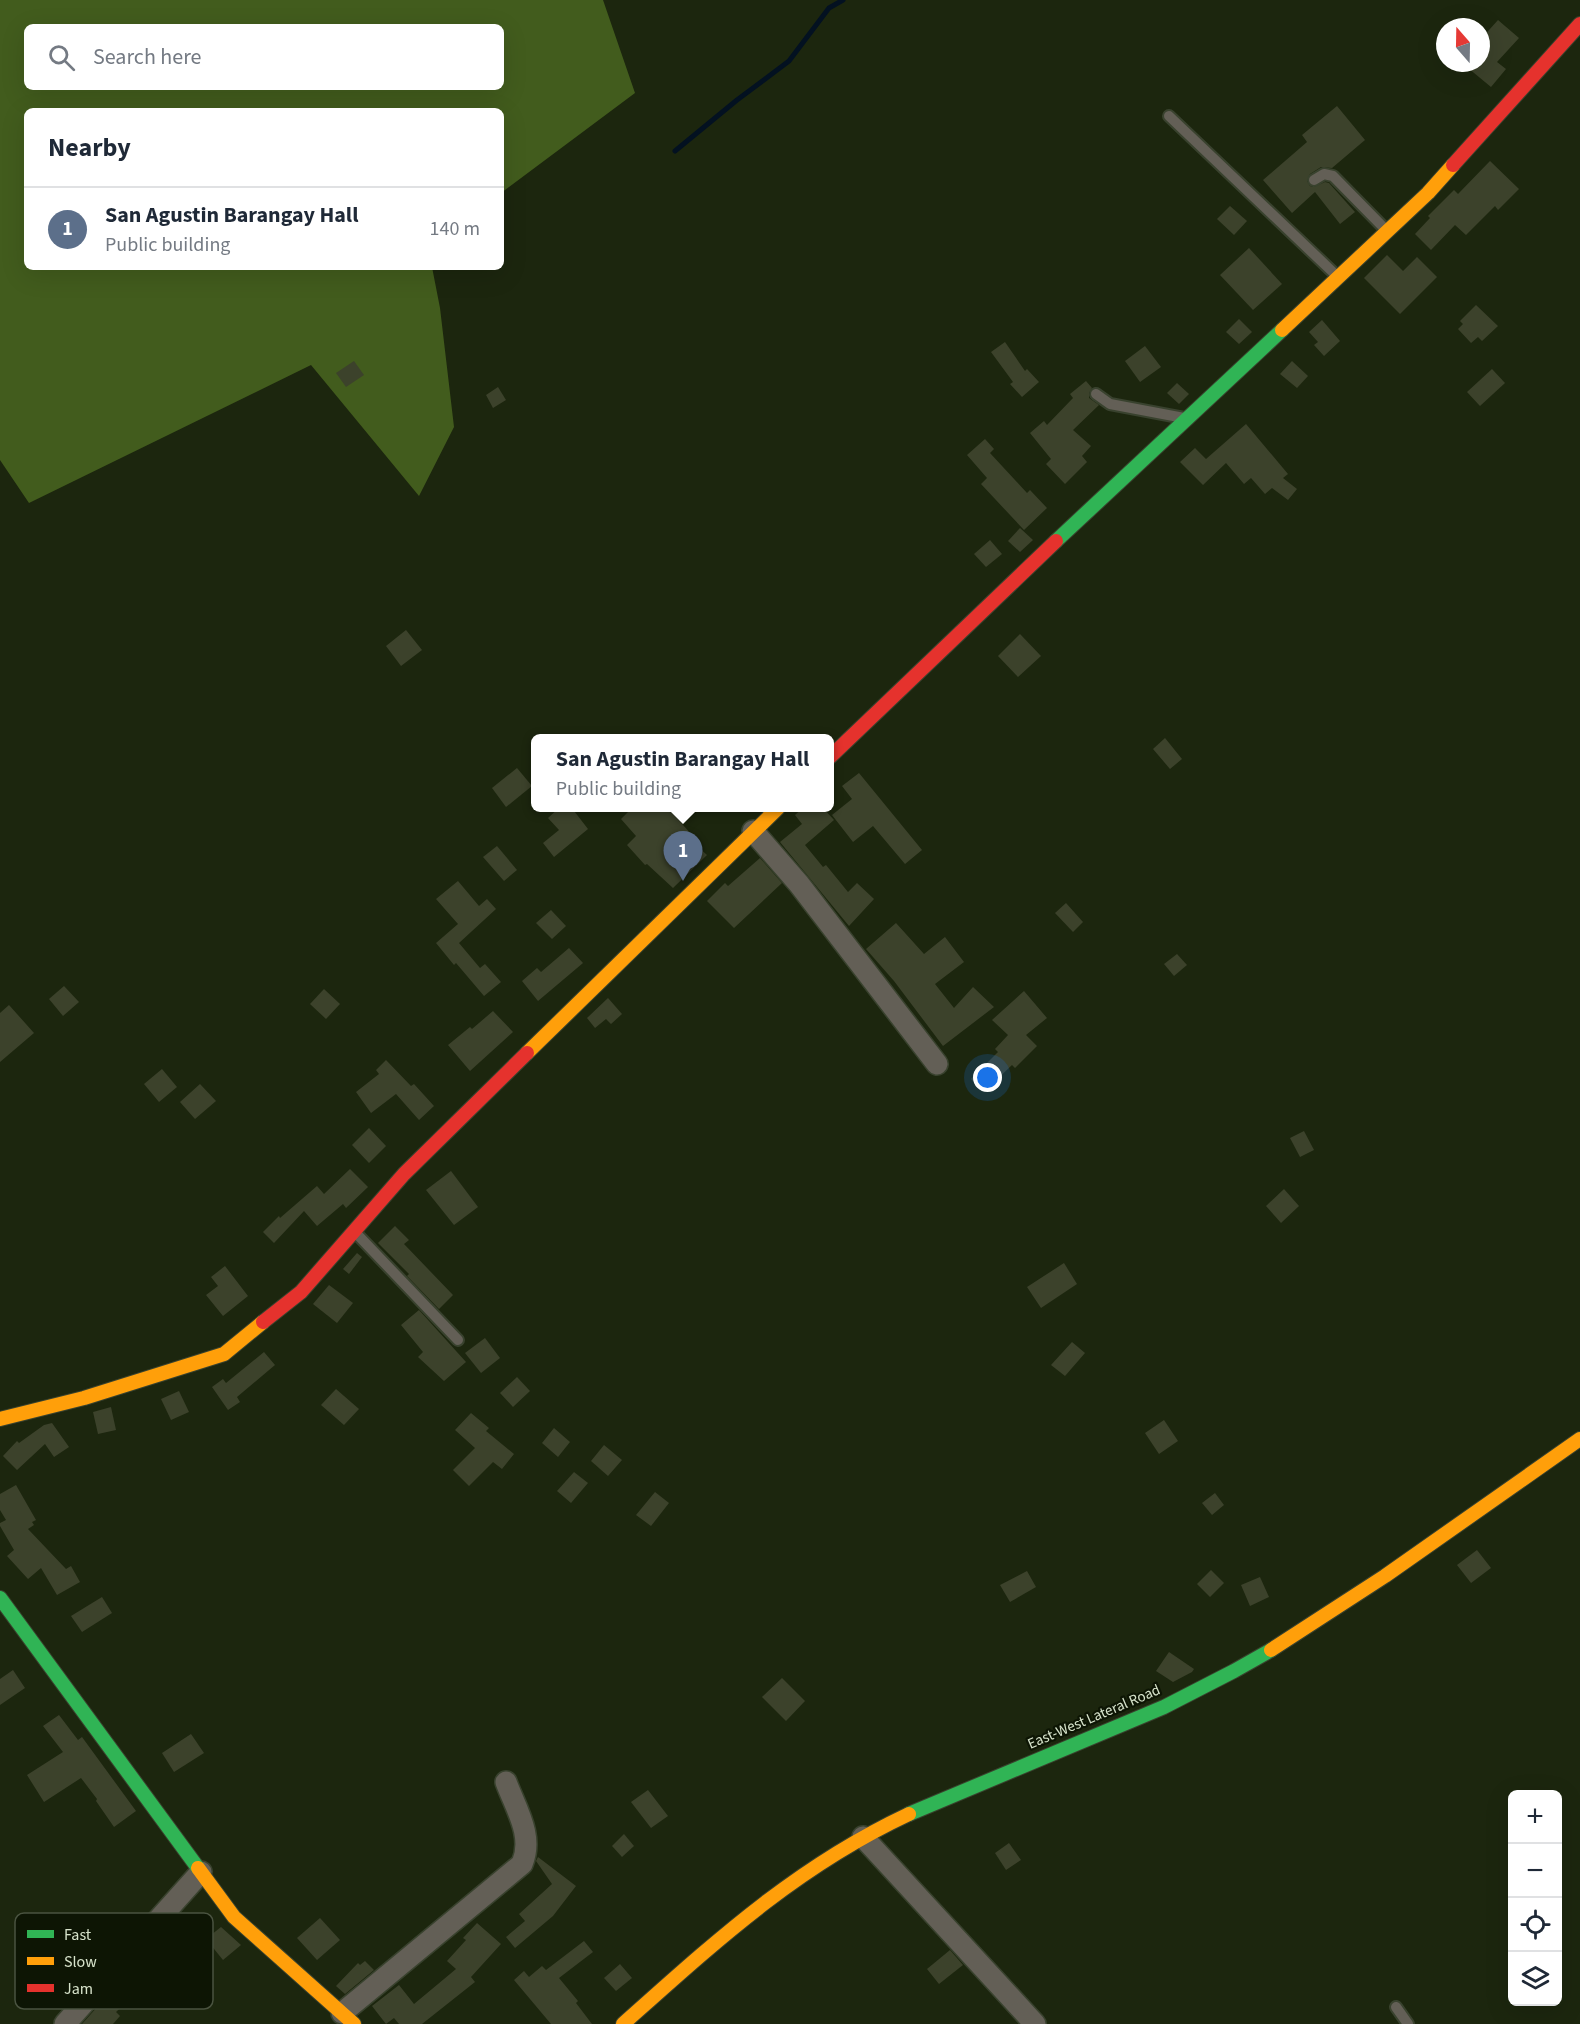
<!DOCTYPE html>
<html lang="en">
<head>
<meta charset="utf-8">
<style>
  :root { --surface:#fff; --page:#f6f6f7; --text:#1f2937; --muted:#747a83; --line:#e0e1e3; --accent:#ea580c }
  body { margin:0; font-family:"Source Sans 3",sans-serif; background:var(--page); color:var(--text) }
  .controls { position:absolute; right:18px; bottom:18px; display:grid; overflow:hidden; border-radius:9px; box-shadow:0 6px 24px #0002 }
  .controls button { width:54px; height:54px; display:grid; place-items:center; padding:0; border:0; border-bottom:2px solid var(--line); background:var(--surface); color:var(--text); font:30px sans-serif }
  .compass { position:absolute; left:1436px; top:18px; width:54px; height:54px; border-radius:50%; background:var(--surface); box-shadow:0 6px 24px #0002; rotate:340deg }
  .you { position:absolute; left:988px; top:1078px; width:21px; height:21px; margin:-15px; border:4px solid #fff; border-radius:50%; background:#1a73e8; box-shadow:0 0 0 9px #1a73e833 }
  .badge { display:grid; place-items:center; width:39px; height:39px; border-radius:50%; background:var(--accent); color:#fff; font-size:20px; font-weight:700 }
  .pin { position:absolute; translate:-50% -50px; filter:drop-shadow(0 2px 3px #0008) }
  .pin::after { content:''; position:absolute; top:32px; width:21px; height:18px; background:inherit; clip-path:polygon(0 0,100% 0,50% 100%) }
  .popup { position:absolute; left:531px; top:734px; width:303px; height:78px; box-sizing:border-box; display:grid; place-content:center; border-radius:9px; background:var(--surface); filter:drop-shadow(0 2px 4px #0005); font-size:20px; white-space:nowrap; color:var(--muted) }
  .popup b { font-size:22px; color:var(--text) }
  .popup::after { content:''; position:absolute; left:50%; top:100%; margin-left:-12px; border:12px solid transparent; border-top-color:var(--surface) }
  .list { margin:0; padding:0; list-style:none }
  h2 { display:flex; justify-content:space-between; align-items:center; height:78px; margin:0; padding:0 24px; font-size:26px }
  h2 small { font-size:20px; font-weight:400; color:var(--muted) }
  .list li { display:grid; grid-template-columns:39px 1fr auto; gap:18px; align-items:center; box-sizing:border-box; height:84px; padding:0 24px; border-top:2px solid var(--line) }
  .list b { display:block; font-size:22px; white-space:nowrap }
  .list p { margin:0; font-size:20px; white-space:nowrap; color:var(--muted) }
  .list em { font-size:20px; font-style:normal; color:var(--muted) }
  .icon { flex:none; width:33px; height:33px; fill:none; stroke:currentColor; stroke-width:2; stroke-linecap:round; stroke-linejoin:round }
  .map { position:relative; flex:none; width:1580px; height:2024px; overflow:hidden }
  .search { position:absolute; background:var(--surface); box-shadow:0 6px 24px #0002; left:24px; top:24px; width:480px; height:66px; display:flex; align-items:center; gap:15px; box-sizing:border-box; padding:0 21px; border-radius:9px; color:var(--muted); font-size:22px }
  .panel { position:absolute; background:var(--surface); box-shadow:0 6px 24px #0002; left:24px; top:108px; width:480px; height:162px; border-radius:9px }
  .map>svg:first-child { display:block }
</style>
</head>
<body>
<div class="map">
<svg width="1580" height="2024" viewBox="0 0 1580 2024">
  <rect width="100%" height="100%" fill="#1c260e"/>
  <path fill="#425c1d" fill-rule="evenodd" d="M0,0H603L635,93L501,193V111H27V267H432L440,308L454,427L419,496L311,365L29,503L0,460ZM27,27H501V87H27Z"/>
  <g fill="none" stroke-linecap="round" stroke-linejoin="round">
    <polyline stroke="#031121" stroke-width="5" points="675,151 737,100 789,61 829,8 843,0"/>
  </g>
  <g fill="#3c422b">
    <polygon points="1498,20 1519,38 1497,62 1506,69 1491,87 1462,63 1481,63 1481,39"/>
    <polygon points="1337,106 1365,140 1332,168 1321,167 1310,174 1307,181 1310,186 1314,187 1325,182 1329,183 1355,212 1340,224 1315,192 1292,213 1263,180 1307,142 1302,135"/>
    <polygon points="1490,161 1519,189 1498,210 1495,206 1466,235 1455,225 1431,250 1415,234 1430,218 1428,216 1454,190 1458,194"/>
    <polygon points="1230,206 1247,221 1234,235 1217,219"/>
    <polygon points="1249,248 1282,284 1253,310 1220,275"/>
    <polygon points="1387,255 1403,271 1417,257 1437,277 1400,314 1364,278"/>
    <polygon points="1476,305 1498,326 1482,341 1478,337 1471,343 1458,329 1463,324 1460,321"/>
    <polygon points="1239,319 1252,332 1239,344 1226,332"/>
    <polygon points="1322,320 1340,341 1324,356 1314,345 1318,342 1309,332"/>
    <polygon points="1005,342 1025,371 1027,369 1039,382 1022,397 1010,384 1013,382 991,352"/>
    <polygon points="1145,346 1161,367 1140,382 1125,361"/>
    <polygon points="354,361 364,375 346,387 336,373"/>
    <polygon points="1292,361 1308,376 1297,388 1280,374"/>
    <polygon points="1492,369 1505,383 1480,406 1467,392"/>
    <polygon points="1086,381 1092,388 1089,393 1089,398 1099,405 1073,430 1091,446 1082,456 1087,462 1065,484 1046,464 1051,459 1030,433 1044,421 1047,425 1073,398 1070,394"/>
    <polygon points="1177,383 1189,394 1179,404 1167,393"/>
    <polygon points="498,387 506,400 493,408 486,395"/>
    <polygon points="1246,424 1288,474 1283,478 1297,489 1288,500 1272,488 1265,494 1251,478 1244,484 1226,463 1203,485 1180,462 1195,448 1206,459"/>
    <polygon points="985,439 994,449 990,453 1027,493 1030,490 1047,508 1024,530 981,484 987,478 967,455"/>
    <polygon points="1020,528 1033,540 1020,552 1008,541"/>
    <polygon points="990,540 1002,554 986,567 974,554"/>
    <polygon points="406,630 422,650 401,666 386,646"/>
    <polygon points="1020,634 1041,656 1018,677 998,656"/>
    <polygon points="1165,738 1182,759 1170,769 1153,749"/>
    <polygon points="517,768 532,786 506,807 492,788"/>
    <polygon points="859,773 922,850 905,864 873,826 853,842 832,815 852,799 842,786"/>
    <polygon points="560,807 571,807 588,829 554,857 543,843 559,830 548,818"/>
    <polygon points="633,807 667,807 699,843 696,845 707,855 673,888 647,864 645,865 627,845 636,836 621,819"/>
    <polygon points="804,807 822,807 834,820 805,845 823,867 826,865 848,892 857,883 874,899 849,926 780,842 802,824 795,815"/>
    <polygon points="497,846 517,870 504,881 483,857"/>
    <polygon points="760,858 782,883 734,928 707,901 725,883 728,886"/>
    <polygon points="458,881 479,906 487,899 496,909 459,943 480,968 485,964 501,982 484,996 456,963 454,965 436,943 458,924 436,899"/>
    <polygon points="1066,903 1083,922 1073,932 1055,913"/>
    <polygon points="551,910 566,926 552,939 536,923"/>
    <polygon points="896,923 924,954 945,937 964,962 935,984 954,1008 973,987 994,1007 943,1046 894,981 866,949"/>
    <polygon points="569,948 583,963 538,1001 522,981 537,968 541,972"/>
    <polygon points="1177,954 1187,965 1174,976 1164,964"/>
    <polygon points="64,986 79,1002 63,1016 49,999"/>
    <polygon points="324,989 340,1004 326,1019 310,1004"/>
    <polygon points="1024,991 1047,1018 1026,1035 1037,1046 1015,1068 1012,1065 984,1092 971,1079 998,1052 995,1049 1008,1035 992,1020"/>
    <polygon points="608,998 622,1014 611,1024 606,1019 595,1028 587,1018"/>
    <polygon points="9,1005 34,1033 0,1062 0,1013"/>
    <polygon points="493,1011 513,1032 470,1071 448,1045 470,1027 472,1029"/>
    <polygon points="386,1060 411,1086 414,1084 434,1106 419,1120 396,1094 371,1113 356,1092 379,1074 376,1070"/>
    <polygon points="162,1069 177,1087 159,1102 144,1084"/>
    <polygon points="200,1084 216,1101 195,1119 180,1102"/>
    <polygon points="369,1128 386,1146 369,1163 352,1145"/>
    <polygon points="1304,1131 1314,1150 1300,1157 1290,1138"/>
    <polygon points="350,1169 368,1187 346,1208 343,1204 317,1226 304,1211 274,1243 263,1232 279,1216 280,1218 317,1186 324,1194"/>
    <polygon points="451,1171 478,1207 454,1225 426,1190"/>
    <polygon points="1284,1189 1299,1206 1281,1223 1266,1206"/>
    <polygon points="395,1226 409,1240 404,1244 453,1295 439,1309 407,1276 409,1274 378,1243"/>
    <polygon points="357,1253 362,1257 349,1274 343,1269"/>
    <polygon points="1064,1263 1077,1284 1041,1308 1027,1287"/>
    <polygon points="225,1266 248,1296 223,1316 206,1295 218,1286 211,1277"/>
    <polygon points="329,1285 353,1303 337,1323 313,1304"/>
    <polygon points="419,1310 466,1362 444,1381 418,1357 423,1352 401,1325"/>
    <polygon points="485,1338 500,1358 481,1373 465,1353"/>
    <polygon points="1072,1342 1085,1353 1065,1376 1051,1365"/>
    <polygon points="264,1352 275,1365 237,1397 240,1402 228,1410 212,1387 223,1379 226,1383"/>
    <polygon points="517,1377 530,1391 513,1407 500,1393"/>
    <polygon points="336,1389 359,1409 344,1425 321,1405"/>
    <polygon points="179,1391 189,1412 171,1420 161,1399"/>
    <polygon points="111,1407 116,1430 98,1434 93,1412"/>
    <polygon points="471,1413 489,1428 486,1431 514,1454 502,1469 493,1462 469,1486 453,1470 475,1448 455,1430"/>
    <polygon points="1164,1420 1178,1441 1159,1454 1145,1433"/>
    <polygon points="52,1423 69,1447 54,1457 45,1444 17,1470 3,1456 17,1441 19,1443 44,1425"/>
    <polygon points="554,1428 570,1442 558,1457 542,1443"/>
    <polygon points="604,1445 622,1460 608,1476 591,1461"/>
    <polygon points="574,1472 588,1483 571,1503 557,1491"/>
    <polygon points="16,1485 36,1520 32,1522 34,1525 28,1529 66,1569 71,1566 80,1582 57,1595 41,1568 28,1579 7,1556 14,1550 0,1526 0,1523 6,1520 0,1510 0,1494"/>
    <polygon points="655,1492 669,1503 651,1526 636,1515"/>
    <polygon points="1215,1493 1224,1505 1212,1515 1202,1503"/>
    <polygon points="1477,1550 1491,1568 1471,1583 1457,1565"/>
    <polygon points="1211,1570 1224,1583 1210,1597 1197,1584"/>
    <polygon points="1027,1571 1036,1587 1010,1602 1000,1585"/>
    <polygon points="1260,1577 1269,1597 1250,1606 1241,1585"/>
    <polygon points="102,1597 112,1613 82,1632 71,1616"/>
    <polygon points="1169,1652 1194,1669 1192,1672 1173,1682 1156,1671"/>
    <polygon points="13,1670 25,1688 0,1705 0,1679"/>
    <polygon points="782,1678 805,1701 786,1721 762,1697"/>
    <polygon points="59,1715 78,1740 82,1737 136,1811 114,1827 96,1801 97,1799 81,1778 44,1802 27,1775 63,1752 43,1726"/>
    <polygon points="191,1734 204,1753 174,1772 162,1753"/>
    <polygon points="648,1790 668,1816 651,1828 631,1802"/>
    <polygon points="624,1834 634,1846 622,1857 612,1846"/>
    <polygon points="1009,1843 1021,1860 1006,1870 995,1853"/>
    <polygon points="538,1857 576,1886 553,1916 515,1948 506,1937 525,1921 519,1914 552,1884 536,1861"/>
    <polygon points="320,1918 340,1940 317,1960 297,1938"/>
    <polygon points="477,1923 501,1944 471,1977 475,1982 422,2024 399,2024 394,2018 386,2024 372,2006 399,1985 414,2004 456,1969 447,1961 466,1940 463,1938"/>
    <polygon points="221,1927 241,1945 223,1960 206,1939"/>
    <polygon points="584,1941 593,1952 559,1978 578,2001 576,2003 592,2024 551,2024 514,1980 524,1971 529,1977 542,1966 546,1970"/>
    <polygon points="154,1943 168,1957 139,1984 142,1987 116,2012 120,2016 113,2024 82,2024"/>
    <polygon points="950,1950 963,1965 939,1984 927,1969"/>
    <polygon points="365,1961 374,1970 345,1994 336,1986 358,1963 360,1965"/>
    <polygon points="620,1964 632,1978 616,1991 604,1978"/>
  </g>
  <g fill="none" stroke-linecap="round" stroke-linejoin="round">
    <defs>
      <g id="lane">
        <polyline points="1169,116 1338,277"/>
        <polyline points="1314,180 1324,174 1333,176 1387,231"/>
        <polyline points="1096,394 1110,404 1184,418"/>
        <polyline points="354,1231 458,1340"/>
        <polyline points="1396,2007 1408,2024"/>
      </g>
      <g id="street">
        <polyline points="753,831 799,884 937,1064"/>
        <polyline points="863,1837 1035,2024"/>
        <path d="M342,2013L522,1864C534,1836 516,1809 506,1782"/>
        <polyline points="65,2024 201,1872"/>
      </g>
      <g id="fast">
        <polyline points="1056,541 1282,330"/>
        <polyline points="0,1598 198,1868"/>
        <polyline points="909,1814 1164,1707 1234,1671 1271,1650"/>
      </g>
      <g id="slow">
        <polyline points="1282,330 1428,193 1453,165"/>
        <polyline points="527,1053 778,808"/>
        <polyline points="0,1419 84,1398 224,1354 263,1322"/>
        <polyline points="1271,1650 1385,1576 1580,1439"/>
        <polyline points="198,1868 234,1917 354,2024"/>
        <path d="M623,2024C715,1942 796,1867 909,1814"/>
      </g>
      <g id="jam">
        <polyline points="1453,165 1580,24"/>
        <polyline points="830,757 1056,541"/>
        <polyline points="263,1322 301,1292 404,1174 527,1053"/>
      </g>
    </defs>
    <use href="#lane" stroke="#39422e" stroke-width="14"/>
    <use href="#street" stroke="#39422e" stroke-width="24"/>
    <use href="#fast" stroke="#39422e" stroke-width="16"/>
    <use href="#slow" stroke="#39422e" stroke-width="16"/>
    <use href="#jam" stroke="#39422e" stroke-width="16"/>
    <use href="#lane" stroke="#635f56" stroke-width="10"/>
    <use href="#street" stroke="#635f56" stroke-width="21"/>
    <use href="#fast" stroke="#30b455" stroke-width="14"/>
    <use href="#slow" stroke="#ff9f0a" stroke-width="14"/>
    <use href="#jam" stroke="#e5322d" stroke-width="14"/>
  </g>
  <g text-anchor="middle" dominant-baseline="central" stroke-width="4.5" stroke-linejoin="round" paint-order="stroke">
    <g font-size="15" fill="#d7e3cb" stroke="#0d1504">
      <text transform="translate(1094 1717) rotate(-23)">East-West Lateral Road</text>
    </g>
  </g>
  <rect x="15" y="1913" width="198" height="96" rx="9" fill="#0d1504" stroke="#4a5340" stroke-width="1.5"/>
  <rect x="27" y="1930" width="27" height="8" fill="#30b455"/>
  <rect x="27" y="1957" width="27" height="8" fill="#ff9f0a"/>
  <rect x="27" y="1984" width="27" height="8" fill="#e5322d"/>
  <g font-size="16" fill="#d7e3cb">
    <text x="64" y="1940">Fast</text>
    <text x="64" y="1967">Slow</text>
    <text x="64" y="1994">Jam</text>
  </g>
</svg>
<div class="controls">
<button>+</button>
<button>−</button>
<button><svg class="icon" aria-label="locate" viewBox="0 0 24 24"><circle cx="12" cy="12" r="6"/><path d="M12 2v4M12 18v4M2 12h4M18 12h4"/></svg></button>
<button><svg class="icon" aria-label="layers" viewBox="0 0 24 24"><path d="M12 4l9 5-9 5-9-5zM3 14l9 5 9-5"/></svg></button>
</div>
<svg class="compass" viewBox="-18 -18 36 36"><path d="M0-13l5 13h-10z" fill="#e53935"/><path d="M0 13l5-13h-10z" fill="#747a83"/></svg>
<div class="you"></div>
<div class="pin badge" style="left:683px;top:881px;background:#5c6f8a">1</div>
<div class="popup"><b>San Agustin Barangay Hall</b>Public building</div>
<div class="search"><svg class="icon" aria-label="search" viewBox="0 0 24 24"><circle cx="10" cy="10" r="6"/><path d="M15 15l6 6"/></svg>Search here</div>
<section class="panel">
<h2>Nearby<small></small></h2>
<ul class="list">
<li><span class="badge" style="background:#5c6f8a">1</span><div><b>San Agustin Barangay Hall</b><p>Public building</p></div><em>140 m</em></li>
</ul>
</section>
</div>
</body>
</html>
